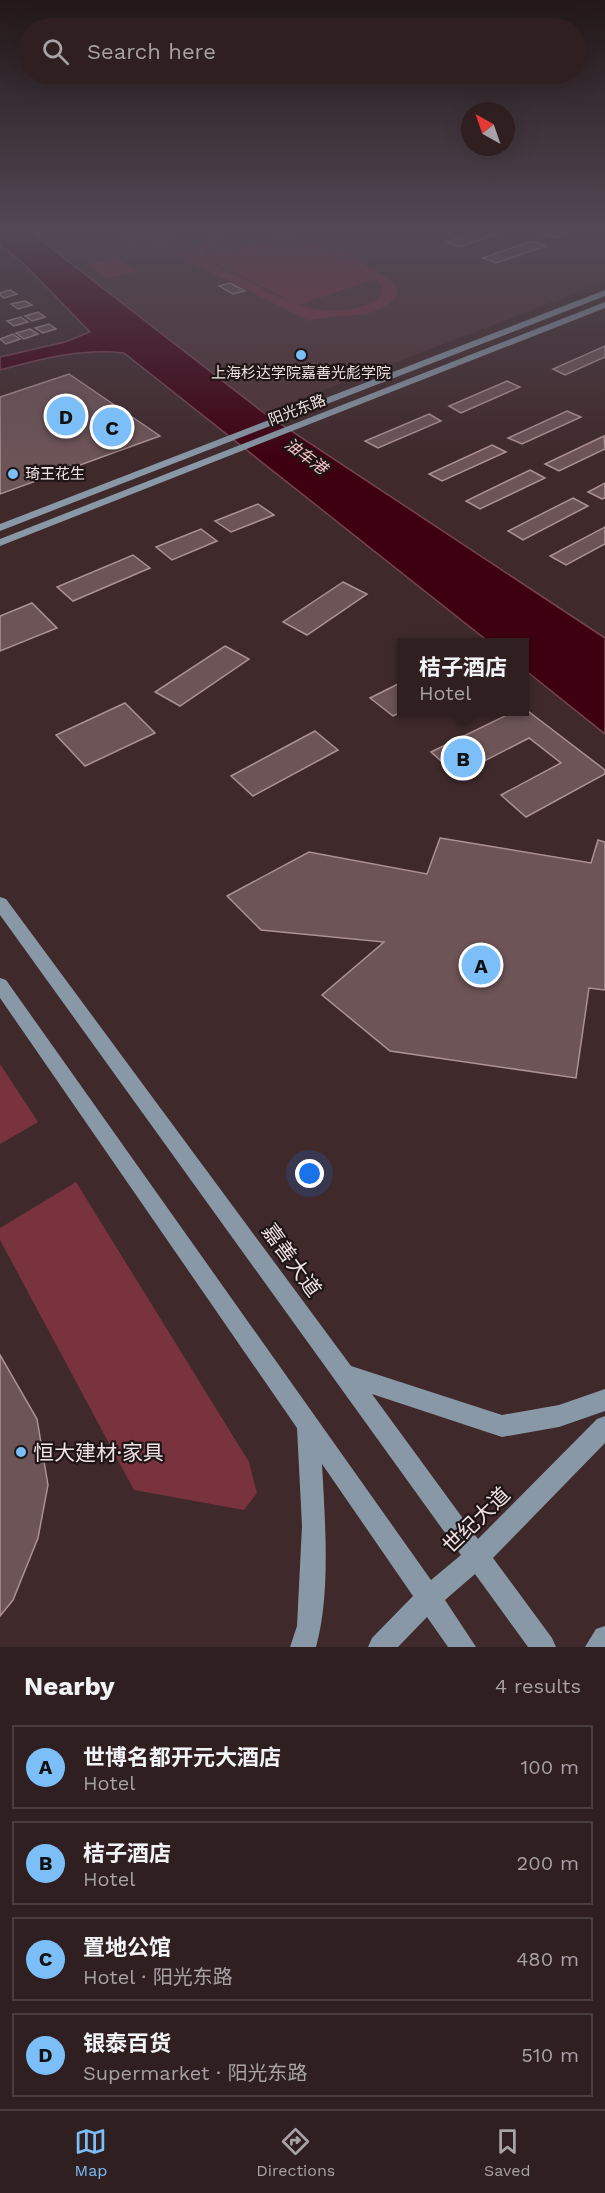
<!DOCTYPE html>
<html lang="en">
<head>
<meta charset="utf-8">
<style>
  :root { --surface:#2f1f20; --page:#3b2c2d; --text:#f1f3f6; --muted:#a7a2a5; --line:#4a3d3e; --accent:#7bbef8 }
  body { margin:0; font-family:"Work Sans","Noto Sans SC",sans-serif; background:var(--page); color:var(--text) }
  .compass { position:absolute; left:461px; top:102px; width:54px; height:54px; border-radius:50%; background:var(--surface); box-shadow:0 6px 24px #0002; rotate:320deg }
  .you { position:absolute; left:310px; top:1174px; width:21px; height:21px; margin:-15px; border:4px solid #fff; border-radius:50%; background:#1a73e8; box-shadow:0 0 0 9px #1a73e833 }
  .badge { display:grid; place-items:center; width:39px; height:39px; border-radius:50%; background:var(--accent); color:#111; font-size:20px; font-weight:700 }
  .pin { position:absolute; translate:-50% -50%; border:3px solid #fff; box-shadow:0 2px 6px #0006 }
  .popup { position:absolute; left:397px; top:638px; width:132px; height:78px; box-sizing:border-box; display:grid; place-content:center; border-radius:0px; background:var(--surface); filter:drop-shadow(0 2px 4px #0005); font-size:20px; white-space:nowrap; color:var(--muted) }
  .popup b { font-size:22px; color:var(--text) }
  .popup::after { content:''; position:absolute; left:50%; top:100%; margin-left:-12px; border:12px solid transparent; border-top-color:var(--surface) }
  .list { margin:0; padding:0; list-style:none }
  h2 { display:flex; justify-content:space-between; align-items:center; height:78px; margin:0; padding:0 24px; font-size:26px }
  h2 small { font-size:20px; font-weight:400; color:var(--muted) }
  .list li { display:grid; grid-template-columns:39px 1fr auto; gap:18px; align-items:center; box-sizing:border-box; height:84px; margin:0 12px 12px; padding:0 12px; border:2px solid var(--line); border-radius:0px }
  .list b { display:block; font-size:22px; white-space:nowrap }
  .list p { margin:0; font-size:20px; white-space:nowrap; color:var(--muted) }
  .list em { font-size:20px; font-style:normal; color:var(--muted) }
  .icon { flex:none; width:33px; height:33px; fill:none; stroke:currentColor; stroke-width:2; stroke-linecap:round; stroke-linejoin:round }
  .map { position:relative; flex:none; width:605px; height:1647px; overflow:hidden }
  .search { position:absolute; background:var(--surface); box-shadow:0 6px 24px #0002; left:18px; right:18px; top:18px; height:66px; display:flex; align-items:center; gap:15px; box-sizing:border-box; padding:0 21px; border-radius:33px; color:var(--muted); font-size:22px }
  .sheet { height:462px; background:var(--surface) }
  nav { display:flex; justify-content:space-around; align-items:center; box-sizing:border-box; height:84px; border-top:2px solid var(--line); background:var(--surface); font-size:16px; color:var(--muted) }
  nav a { display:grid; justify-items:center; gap:3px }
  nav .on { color:var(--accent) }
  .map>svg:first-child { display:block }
</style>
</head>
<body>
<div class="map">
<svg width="605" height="1647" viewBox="0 0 605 1647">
  <rect width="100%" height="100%" fill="#3f292b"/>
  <polygon fill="#4e3235" points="29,231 605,231 605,282 264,413"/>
  <g fill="#79333e" fill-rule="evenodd">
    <polygon points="104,231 204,231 143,249"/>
    <path d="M238,231C253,231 269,229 284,232C304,236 387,272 396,286L397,295C378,323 336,312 309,321L180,257L192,253C198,236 222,233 238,231ZM251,234L277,237L206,257V249C218,237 235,235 251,234ZM209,260L299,305L375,279L381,284L382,292C378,301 370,304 360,307C317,319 283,299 246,280C234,274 218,269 209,260Z"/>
    <polygon points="115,257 136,271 108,278 88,264"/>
    <polygon points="0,1064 38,1122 0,1144"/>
    <polygon points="76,1182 249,1462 257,1493 244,1510 134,1490 0,1240 0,1228"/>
  </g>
  <path fill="#3e0011" stroke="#744450" stroke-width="1.5" d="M0,231H29L264,413L605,638V734L525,670L524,642H489L124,353C83,348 40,359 0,370V357L65,342L90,332L22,262L0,245Z"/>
  <g fill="#6d5457" stroke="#ad9294" stroke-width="1.5">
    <polygon points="480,231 506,231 459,247 447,242"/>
    <polygon points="552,231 574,231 554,238 542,234"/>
    <polygon points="532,241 545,246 496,263 483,258"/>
    <polygon points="230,283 245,291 233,294 219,286"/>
    <polygon points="10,290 17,294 4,298 0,295 0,293"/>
    <polygon points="25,301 32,305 18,309 11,304"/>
    <polygon points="38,312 45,317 32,321 25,316"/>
    <polygon points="21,317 28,322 14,326 7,321"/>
    <polygon points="49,324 56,329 43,333 35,328"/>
    <polygon points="30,329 38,334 24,339 16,333"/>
    <polygon points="13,334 20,339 6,344 0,339"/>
    <polygon points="605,346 605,357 565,375 553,369"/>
    <polygon points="69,374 160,436 0,494 0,397"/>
    <polygon points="507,381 520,387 461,413 449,406"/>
    <polygon points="567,411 581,417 522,444 508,438"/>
    <polygon points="429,414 441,421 378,448 365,441"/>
    <polygon points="604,436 605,449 559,471 545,464"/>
    <polygon points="492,445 506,452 442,481 429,474"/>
    <polygon points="530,470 545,478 480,509 466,501"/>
    <polygon points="605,483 605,498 602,499 588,492"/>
    <polygon points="573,498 588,506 523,540 508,531"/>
    <polygon points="258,504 274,515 231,532 215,521"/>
    <polygon points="605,527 605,544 566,565 550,556"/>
    <polygon points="201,529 217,541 172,560 156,547"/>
    <polygon points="133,555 150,568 73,601 57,587"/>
    <polygon points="343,582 367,594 307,635 283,622"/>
    <polygon points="32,603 57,628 0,651 0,616"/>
    <polygon points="225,646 249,659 180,706 155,692"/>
    <polygon points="402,682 402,712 393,716 370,698"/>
    <polygon points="125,703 155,733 85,766 56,735"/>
    <polygon points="524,708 605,770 605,774 526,817 501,795 561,763 529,738 457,775 431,752 513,712 524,712"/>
    <polygon points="315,731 338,750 253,796 231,776"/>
    <polygon points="440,838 591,863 598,840 605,842 605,990 589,988 576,1078 390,1051 322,995 384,942 261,930 227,896 309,852 427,874"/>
    <polygon points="0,1355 37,1419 48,1485 38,1538 13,1600 0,1616"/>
  </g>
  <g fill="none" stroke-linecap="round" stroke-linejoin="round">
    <g fill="#8898a6" fill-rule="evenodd">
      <polygon points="605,290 605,296 0,531 0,524"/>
      <polygon points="605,302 605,308 0,546 0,539"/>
      <path d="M0,897L6,899L351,1366L502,1415L559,1405L605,1389V1411L559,1427L502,1437L372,1394L478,1539L597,1419L605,1416V1443L493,1558L552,1638L556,1647H528L475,1574L445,1600L476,1647H448L427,1617L398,1647H368L372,1638L413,1596L322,1464C325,1521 331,1593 316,1647H290L297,1626L302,1526L297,1428L0,998V978L6,980L431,1580L461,1555L0,915Z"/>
      <polygon points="605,1626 605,1647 585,1647 596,1629"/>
    </g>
  </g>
  <linearGradient id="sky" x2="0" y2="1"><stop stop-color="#231718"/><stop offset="0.5" stop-color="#524955"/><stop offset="1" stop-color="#524955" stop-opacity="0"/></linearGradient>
  <rect width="605" height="461" fill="url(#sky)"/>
  <g fill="#7bbef8" stroke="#1f1516" stroke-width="2">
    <circle cx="301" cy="355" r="6"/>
    <circle cx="13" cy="474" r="6"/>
    <circle cx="21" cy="1452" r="6"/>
  </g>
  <g text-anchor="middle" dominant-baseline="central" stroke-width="4.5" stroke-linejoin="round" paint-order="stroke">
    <g font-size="15" fill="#f1e2e3" stroke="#1f1516">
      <text x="301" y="373">上海杉达学院嘉善光彪学院</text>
      <text x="25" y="474" text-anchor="start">琦王花生</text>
    </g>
    <g font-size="15" fill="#f1e2e3" stroke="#1f1516">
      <text transform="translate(297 410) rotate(-21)">阳光东路</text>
    </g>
    <g font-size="16" font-style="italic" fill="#f4c1c6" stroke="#1f1516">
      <text transform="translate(306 456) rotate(37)">油车港</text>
    </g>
    <g font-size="21" fill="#f1e2e3" stroke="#1f1516">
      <text transform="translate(292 1260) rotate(54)">嘉善大道</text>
      <text transform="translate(476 1520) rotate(-44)">世纪大道</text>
    </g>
    <g font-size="21" fill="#f1e2e3" stroke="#1f1516" text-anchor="start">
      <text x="33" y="1452">恒大建材·家具</text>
    </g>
  </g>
</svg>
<svg class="compass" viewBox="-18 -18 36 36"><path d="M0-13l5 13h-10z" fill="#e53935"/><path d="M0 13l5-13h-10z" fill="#a7a2a5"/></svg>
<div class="you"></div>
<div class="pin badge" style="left:481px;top:965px">A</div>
<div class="pin badge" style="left:463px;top:758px">B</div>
<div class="popup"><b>桔子酒店</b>Hotel</div>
<div class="pin badge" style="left:112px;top:427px">C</div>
<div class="pin badge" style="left:66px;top:416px">D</div>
<div class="search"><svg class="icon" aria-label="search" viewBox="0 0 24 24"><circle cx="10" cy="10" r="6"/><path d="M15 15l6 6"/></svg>Search here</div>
</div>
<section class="sheet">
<h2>Nearby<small>4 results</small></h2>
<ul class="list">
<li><span class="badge">A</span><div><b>世博名都开元大酒店</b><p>Hotel</p></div><em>100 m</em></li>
<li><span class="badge">B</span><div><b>桔子酒店</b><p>Hotel</p></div><em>200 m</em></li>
<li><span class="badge">C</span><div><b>置地公馆</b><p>Hotel · 阳光东路</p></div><em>480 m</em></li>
<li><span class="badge">D</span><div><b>银泰百货</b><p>Supermarket · 阳光东路</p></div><em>510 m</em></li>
</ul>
</section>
<nav>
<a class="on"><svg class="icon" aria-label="map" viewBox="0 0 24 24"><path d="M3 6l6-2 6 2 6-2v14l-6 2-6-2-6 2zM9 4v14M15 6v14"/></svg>Map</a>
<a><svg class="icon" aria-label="directions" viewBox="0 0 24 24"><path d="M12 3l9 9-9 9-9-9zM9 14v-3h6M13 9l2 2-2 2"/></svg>Directions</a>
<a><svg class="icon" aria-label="saved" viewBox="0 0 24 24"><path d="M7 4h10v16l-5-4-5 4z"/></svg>Saved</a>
</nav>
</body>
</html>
